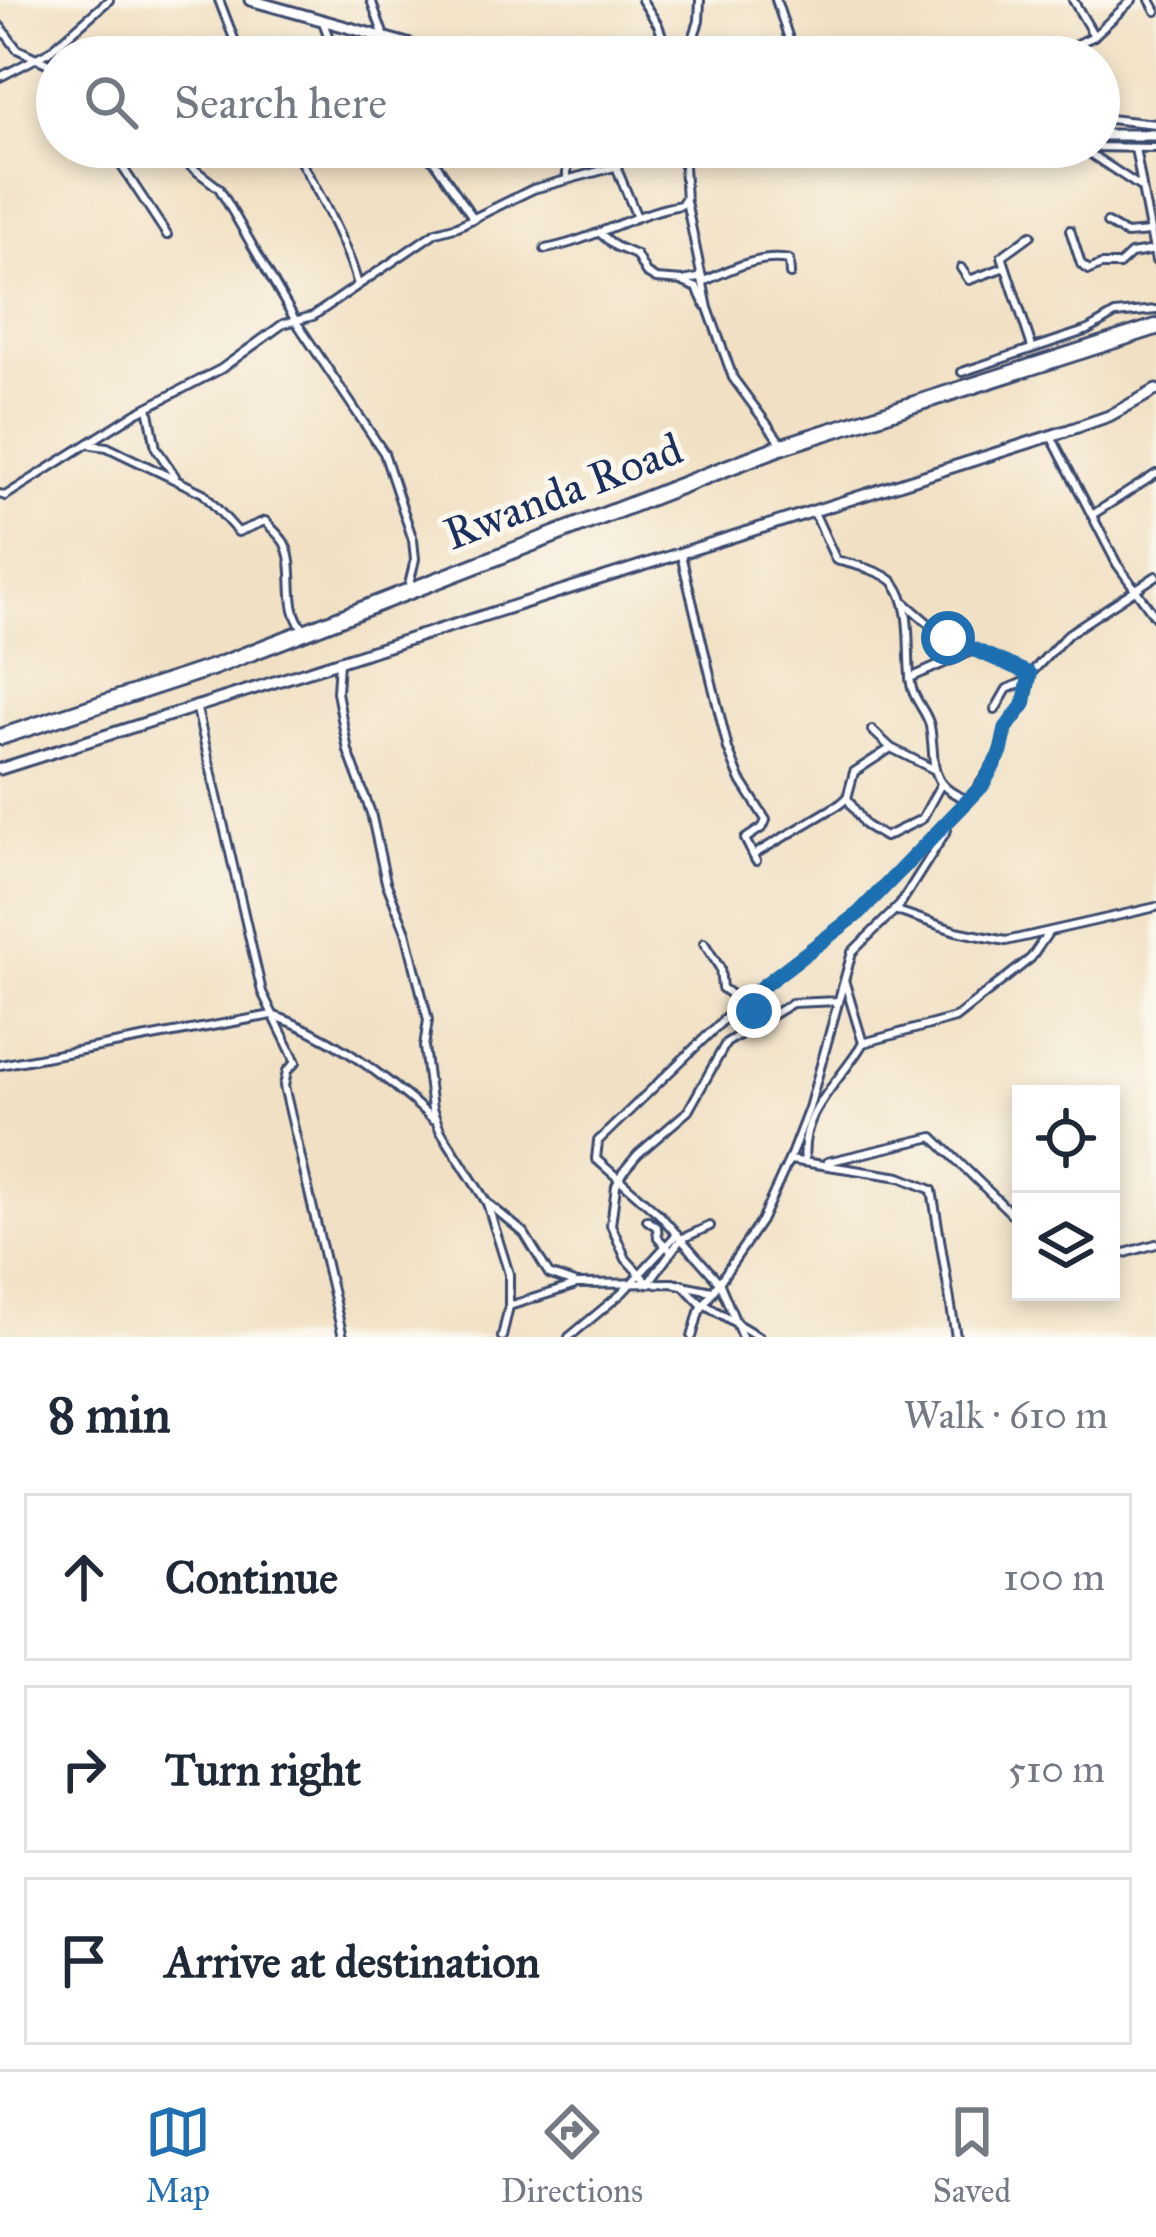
<!DOCTYPE html>
<html lang="en">
<head>
<meta charset="utf-8">
<style>
  :root { --surface:#fff; --page:#f6f6f7; --text:#1f2937; --muted:#747a83; --line:#e0e1e3; --accent:#1f6fb2 }
  body { margin:0; font-family:"IM FELL Great Primer",serif; background:var(--page); color:var(--text) }
  .controls { position:absolute; right:36px; bottom:36px; display:grid; overflow:hidden; border-radius:0px; box-shadow:0 6px 18px #0003 }
  .controls button { width:108px; height:108px; display:grid; place-items:center; padding:0; border:0; border-bottom:3px solid var(--line); background:var(--surface); color:var(--text); font:60px sans-serif }
  .stop { position:absolute; width:36px; height:36px; margin:-27px; border:9px solid #1f6fb2; border-radius:50%; background:#fff }
  .stop.end { background:#1f6fb2; border-color:#fff; box-shadow:0 3px 12px #0008 }
  .list { margin:0; padding:0; list-style:none }
  h2 { display:flex; justify-content:space-between; align-items:center; height:156px; margin:0; padding:0 48px; font-size:51px }
  h2 small { font-size:39px; font-weight:400; color:var(--muted) }
  .list li { display:grid; grid-template-columns:78px 1fr auto; gap:36px; align-items:center; box-sizing:border-box; height:168px; margin:0 24px 24px; padding:0 24px; border:3px solid var(--line); border-radius:0px }
  .list b { display:block; font-size:45px; white-space:nowrap }
  .list em { font-size:39px; font-style:normal; color:var(--muted) }
  .icon { flex:none; width:66px; height:66px; fill:none; stroke:currentColor; stroke-width:2; stroke-linecap:round; stroke-linejoin:round }
  .map { position:relative; flex:none; width:1156px; height:1337px; overflow:hidden }
  .search { position:absolute; background:var(--surface); box-shadow:0 6px 18px #0003; left:36px; right:36px; top:36px; height:132px; display:flex; align-items:center; gap:30px; box-sizing:border-box; padding:0 42px; border-radius:66px; color:var(--muted); font-size:45px }
  .sheet { height:732px; background:var(--surface) }
  nav { display:flex; justify-content:space-around; align-items:center; box-sizing:border-box; height:168px; border-top:3px solid var(--line); background:var(--surface); font-size:33px; color:var(--muted) }
  nav a { display:grid; justify-items:center; gap:6px }
  nav .on { color:var(--accent) }
  .map>svg:first-child { display:block }
</style>
</head>
<body>
<div class="map">
<svg width="1156" height="1337" viewBox="0 0 1156 1337">
  <rect width="100%" height="100%" fill="#fbf7ec"/>
  <filter id="ink" filterUnits="userSpaceOnUse"><feTurbulence type="fractalNoise" baseFrequency=".00833" numOctaves="2"/><feDisplacementMap in="SourceGraphic" scale="24" xChannelSelector="R" yChannelSelector="G"/><feConvolveMatrix kernelMatrix="1 2 1 2 8 2 1 2 1" color-interpolation-filters="sRGB"/></filter>
  <filter id="wash" filterUnits="userSpaceOnUse"><feTurbulence type="fractalNoise" baseFrequency=".004" numOctaves="4" result="noise"/><feDisplacementMap in="SourceGraphic" scale="48" xChannelSelector="R" yChannelSelector="G"/><feGaussianBlur stdDeviation="2.7" result="paint"/><feColorMatrix in="noise" values="0 0 0 0 0 0 0 0 0 0 0 0 0 0 0 0 0 1.4 0 .05"/><feComposite in="paint" operator="in"/></filter>
  <g filter="url(#wash)">
    <rect width="100%" height="100%" fill="#f1e0c3"/>
  </g>
  <g filter="url(#ink)">
    <g fill="none" stroke-linecap="round" stroke-linejoin="round">
      <defs>
        <g id="minor">
          <polyline points="219,0 241,57"/>
          <polyline points="371,0 384,36"/>
          <polyline points="642,0 658,25 670,57"/>
          <polyline points="776,0 795,57"/>
          <polyline points="1073,0 1094,36"/>
          <polyline points="1150,0 1156,11"/>
          <polyline points="323,22 336,57"/>
          <polyline points="0,26 17,49 57,68"/>
          <polyline points="687,57 699,21 700,0"/>
          <polyline points="1050,57 1094,36 1132,0"/>
          <polyline points="0,77 50,51 109,0"/>
          <polyline points="1099,118 1156,124"/>
          <polyline points="103,147 103,152 114,155 121,165 167,235"/>
          <polyline points="165,147 219,188 297,323 384,453 413,540 415,559 408,589"/>
          <path d="M292,147C316,187 346,240 358,285"/>
          <polyline points="415,147 434,161 474,219"/>
          <polyline points="567,147 567,179"/>
          <polyline points="608,147 636,215"/>
          <polyline points="683,147 686,201 708,308 733,378 781,443"/>
          <polyline points="1080,147 1142,188 1156,261"/>
          <polyline points="1088,147 1156,148"/>
          <polyline points="1135,148 1142,186"/>
          <polyline points="1107,223 1126,234 1150,232"/>
          <polyline points="1070,230 1081,264 1089,270 1101,265 1119,265 1131,254 1155,250"/>
          <polyline points="601,234 615,246 636,255 646,273 656,279 683,281 703,277"/>
          <polyline points="1031,235 1002,256 1032,347"/>
          <path d="M545,249C594,240 633,213 681,205L684,200"/>
          <polyline points="961,268 969,280 1005,267"/>
          <polyline points="683,282 697,288 705,305"/>
          <path d="M703,282C730,269 760,254 789,260L790,274"/>
          <polyline points="962,372 1088,330 1115,314 1156,310"/>
          <polyline points="148,407 156,448 175,476"/>
          <polyline points="1051,436 1117,564 1156,618"/>
          <path d="M92,445L107,447L203,493L238,532L265,521C271,528 281,536 285,544C298,571 283,609 305,630"/>
          <polyline points="0,494 5,496 136,413 221,369 283,324 313,316 436,232 458,226 533,189 618,166"/>
          <polyline points="1092,515 1156,474"/>
          <polyline points="681,555 728,749 740,779 766,820 763,827 745,839 756,861"/>
          <polyline points="905,603 943,636 1030,674"/>
          <polyline points="339,662 337,692 348,751 371,813 386,882 406,932 428,1020 424,1047 432,1109 440,1130 487,1203 509,1274 509,1306 502,1337"/>
          <polyline points="910,678 972,651"/>
          <polyline points="196,705 262,992 296,1062 287,1071 284,1086 343,1337"/>
          <polyline points="995,710 1007,689 1026,681"/>
          <polyline points="872,730 891,748 933,769"/>
          <polyline points="847,798 865,825 885,837 922,819 941,784"/>
          <polyline points="969,800 998,759 1006,729 1025,704 1030,674 1068,634 1156,576"/>
          <polyline points="753,855 840,804 847,798 854,772 891,748"/>
          <polyline points="894,910 956,931 1006,941 1156,907"/>
          <polyline points="704,943 720,968 722,988 764,1018"/>
          <polyline points="863,1043 955,1018 1031,958 1048,933"/>
          <path d="M0,1065L272,1015C332,1035 386,1076 433,1119"/>
          <polyline points="790,1160 900,1177 932,1190 956,1337"/>
          <path d="M805,1162C799,1111 840,1083 863,1043L845,983"/>
          <polyline points="827,1162 933,1137 1021,1223"/>
          <polyline points="490,1205 524,1233 549,1274 577,1284 672,1283 712,1291"/>
          <polyline points="647,1220 657,1227 658,1238 668,1248"/>
          <polyline points="1111,1257 1156,1244"/>
          <polyline points="647,1282 626,1259 611,1225 616,1186 622,1173 638,1154 688,1111 726,1043 792,1003 839,1001"/>
          <polyline points="649,1282 681,1239 710,1226"/>
          <polyline points="682,1284 703,1306"/>
          <polyline points="704,1304 759,1337"/>
          <polyline points="509,1306 573,1286"/>
          <polyline points="569,1337 622,1293 677,1234"/>
          <polyline points="692,1337 699,1312 761,1221 789,1160 809,1108 852,952 899,906 947,830"/>
          <path d="M742,1337L719,1282L659,1214L596,1159L598,1141L742,1002L859,913L969,800C925,785 937,763 930,726C927,711 913,700 911,684C906,654 914,610 895,584C885,571 851,564 836,560L813,510"/>
        </g>
        <polyline id="tertiary" points="0,769 1066,431 1109,416 1156,390"/>
        <g id="secondary">
          <polyline points="250,0 454,57"/>
          <polyline points="1099,135 1156,135"/>
        </g>
        <polyline id="trunk" points="0,737 214,667 783,446 1156,327"/>
      </defs>
      <use href="#minor" stroke="#3b4a6d" stroke-width="12"/>
      <use href="#tertiary" stroke="#3b4a6d" stroke-width="15"/>
      <use href="#secondary" stroke="#3b4a6d" stroke-width="15"/>
      <use href="#trunk" stroke="#3b4a6d" stroke-width="20"/>
      <use href="#minor" stroke="#fff" stroke-width="6"/>
      <use href="#tertiary" stroke="#fff" stroke-width="9"/>
      <use href="#secondary" stroke="#fff" stroke-width="9"/>
      <use href="#trunk" stroke="#fff" stroke-width="14"/>
    </g>
  </g>
  <g fill="none" stroke-linecap="round" stroke-linejoin="round" filter="url(#ink)">
    <polyline stroke="#1f6fb2" stroke-width="15" points="754,1011 742,1002 859,913 982,786 1001,752 1006,728 1024,704 1030,674 948,638"/>
  </g>
  <g text-anchor="middle" dominant-baseline="central" stroke-width="10" stroke-linejoin="round" paint-order="stroke">
    <g font-size="45" fill="#1b2f5e" stroke="#fbf7ec">
      <text transform="translate(563 491) rotate(-21)">Rwanda Road</text>
    </g>
  </g>
</svg>
<div class="controls">
<button><svg class="icon" aria-label="locate" viewBox="0 0 24 24"><circle cx="12" cy="12" r="6"/><path d="M12 2v4M12 18v4M2 12h4M18 12h4"/></svg></button>
<button><svg class="icon" aria-label="layers" viewBox="0 0 24 24"><path d="M12 4l9 5-9 5-9-5zM3 14l9 5 9-5"/></svg></button>
</div>
<div class="stop" style="left:948px;top:638px"></div>
<div class="stop end" style="left:754px;top:1011px"></div>
<div class="search"><svg class="icon" aria-label="search" viewBox="0 0 24 24"><circle cx="10" cy="10" r="6"/><path d="M15 15l6 6"/></svg>Search here</div>
</div>
<section class="sheet">
<h2>8 min<small>Walk · 610 m</small></h2>
<ul class="list">
<li><svg class="icon" aria-label="ahead" viewBox="0 0 24 24"><path d="M12 20V5M6 11l6-6 6 6"/></svg><div><b>Continue</b></div><em>100 m</em></li>
<li><svg class="icon" aria-label="right" viewBox="0 0 24 24"><path d="M7 20v-9h11M14 6l5 5-5 5"/></svg><div><b>Turn right</b></div><em>510 m</em></li>
<li><svg class="icon" aria-label="arrive" viewBox="0 0 24 24"><path d="M6 21V4h12l-3 4 3 4H6"/></svg><div><b>Arrive at destination</b></div></li>
</ul>
</section>
<nav>
<a class="on"><svg class="icon" aria-label="map" viewBox="0 0 24 24"><path d="M3 6l6-2 6 2 6-2v14l-6 2-6-2-6 2zM9 4v14M15 6v14"/></svg>Map</a>
<a><svg class="icon" aria-label="directions" viewBox="0 0 24 24"><path d="M12 3l9 9-9 9-9-9zM9 14v-3h6M13 9l2 2-2 2"/></svg>Directions</a>
<a><svg class="icon" aria-label="saved" viewBox="0 0 24 24"><path d="M7 4h10v16l-5-4-5 4z"/></svg>Saved</a>
</nav>
</body>
</html>
